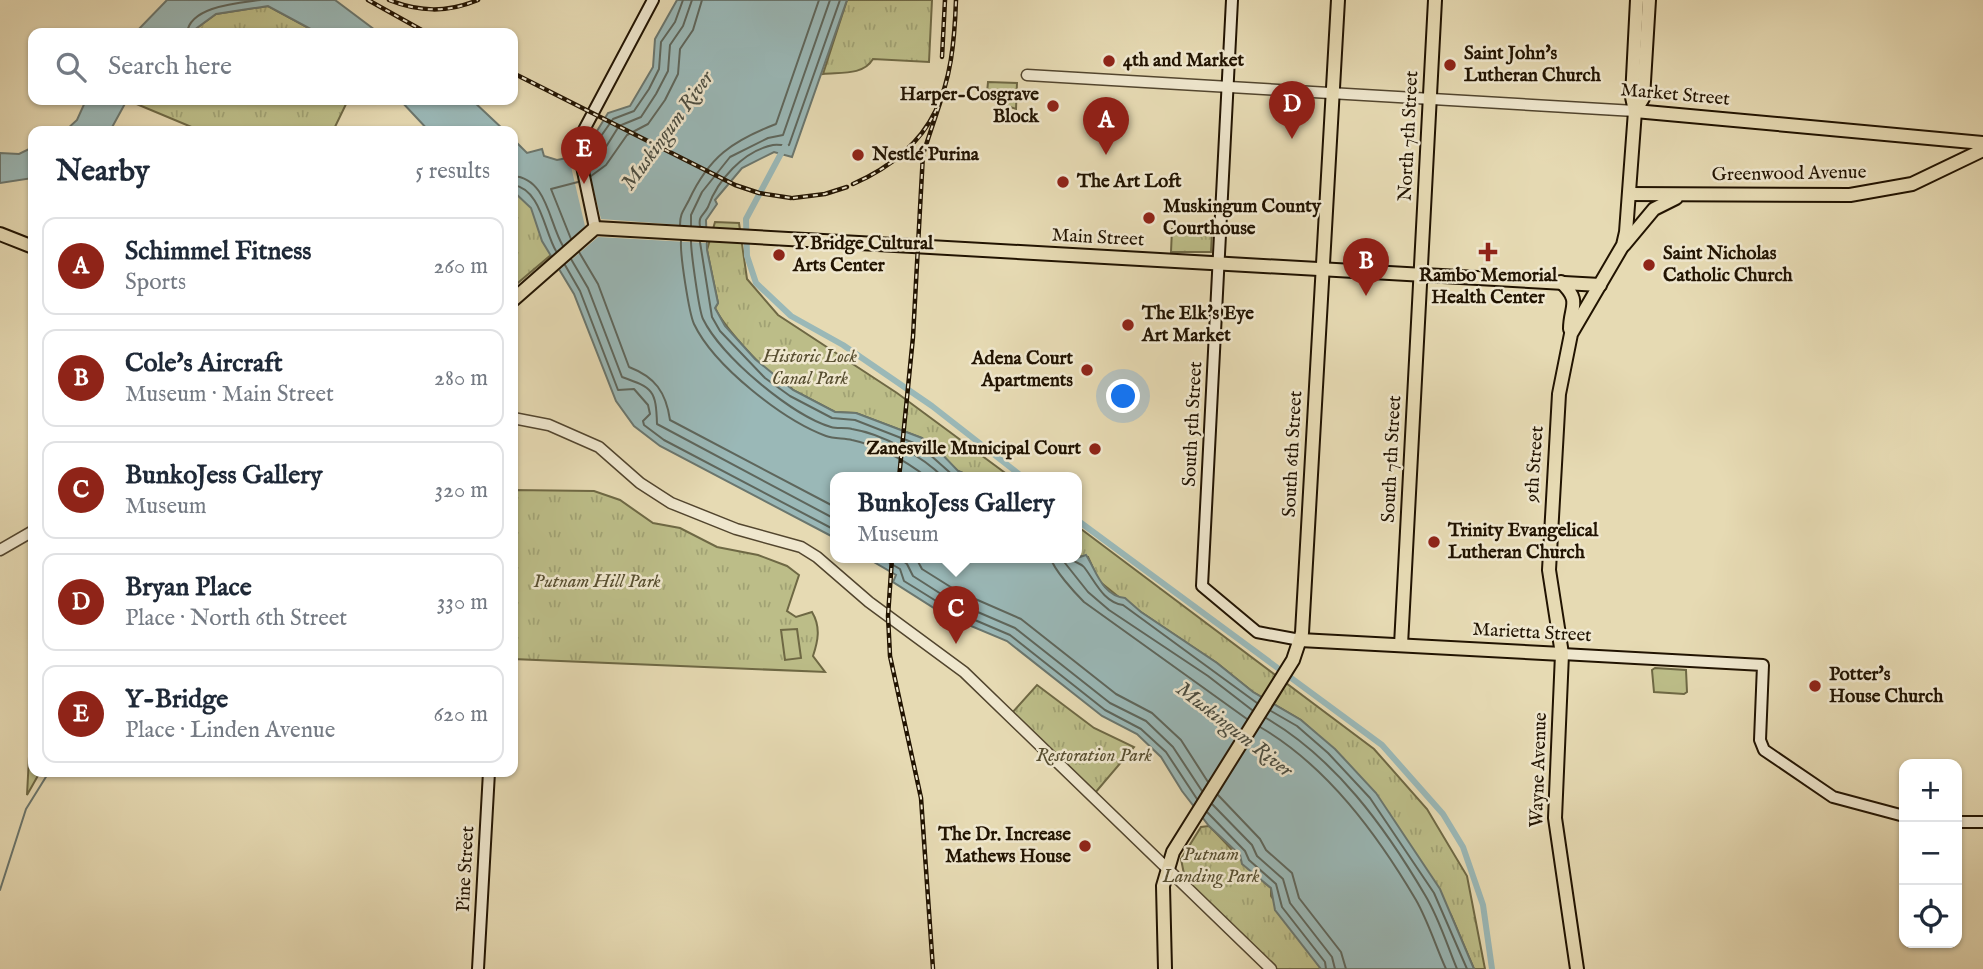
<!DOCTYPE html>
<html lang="en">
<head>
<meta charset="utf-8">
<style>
  :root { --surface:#fff; --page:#f6f6f7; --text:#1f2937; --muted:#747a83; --line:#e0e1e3; --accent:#8f2418 }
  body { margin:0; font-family:"IM FELL English",serif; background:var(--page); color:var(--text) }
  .controls { position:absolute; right:21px; bottom:21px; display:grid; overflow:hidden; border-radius:14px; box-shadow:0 2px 5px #0004 }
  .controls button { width:63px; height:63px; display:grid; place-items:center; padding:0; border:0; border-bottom:2px solid var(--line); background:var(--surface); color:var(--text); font:35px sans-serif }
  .you { position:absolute; left:1124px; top:397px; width:24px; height:24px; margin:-18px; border:5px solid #fff; border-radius:50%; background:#1a73e8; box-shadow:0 0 0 10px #1a73e833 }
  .badge { display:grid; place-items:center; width:46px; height:46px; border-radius:50%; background:var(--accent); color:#fff; font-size:23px; font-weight:700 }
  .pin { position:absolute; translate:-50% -58px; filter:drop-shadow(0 2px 4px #0008) }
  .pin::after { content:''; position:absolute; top:37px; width:24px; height:21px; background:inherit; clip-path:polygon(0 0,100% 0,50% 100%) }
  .popup { position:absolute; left:830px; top:472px; width:252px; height:91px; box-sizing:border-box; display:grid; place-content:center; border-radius:14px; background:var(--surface); filter:drop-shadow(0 2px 5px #0005); font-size:23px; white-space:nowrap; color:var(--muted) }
  .popup b { font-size:26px; color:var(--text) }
  .popup::after { content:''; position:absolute; left:50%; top:100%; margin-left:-14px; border:14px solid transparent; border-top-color:var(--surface) }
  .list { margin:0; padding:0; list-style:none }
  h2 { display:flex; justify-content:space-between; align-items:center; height:91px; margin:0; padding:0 28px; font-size:30px }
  h2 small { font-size:23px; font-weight:400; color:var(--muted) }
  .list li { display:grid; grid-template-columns:46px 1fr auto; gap:21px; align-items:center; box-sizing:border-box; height:98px; margin:0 14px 14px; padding:0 14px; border:2px solid var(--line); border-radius:14px }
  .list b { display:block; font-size:26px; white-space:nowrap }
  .list p { margin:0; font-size:23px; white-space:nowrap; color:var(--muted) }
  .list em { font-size:23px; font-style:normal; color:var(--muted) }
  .icon { flex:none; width:38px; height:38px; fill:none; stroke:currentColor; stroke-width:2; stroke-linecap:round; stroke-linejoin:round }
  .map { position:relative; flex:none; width:1983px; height:969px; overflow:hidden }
  .search { position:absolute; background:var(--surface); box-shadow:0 2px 5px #0004; left:28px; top:28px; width:490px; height:77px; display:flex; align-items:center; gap:18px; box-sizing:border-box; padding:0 24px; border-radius:14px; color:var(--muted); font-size:26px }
  .panel { position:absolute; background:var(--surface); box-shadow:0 2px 5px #0004; left:28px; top:126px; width:490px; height:651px; border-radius:14px }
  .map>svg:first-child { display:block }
</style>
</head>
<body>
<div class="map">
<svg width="1983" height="969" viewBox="0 0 1983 969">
  <defs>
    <pattern id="park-tufts" width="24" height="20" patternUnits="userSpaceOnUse" patternTransform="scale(1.75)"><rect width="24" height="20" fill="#bcbd88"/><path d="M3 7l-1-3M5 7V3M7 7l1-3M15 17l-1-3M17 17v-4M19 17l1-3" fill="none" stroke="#a1a274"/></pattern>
  </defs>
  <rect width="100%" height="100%" fill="#e6dab3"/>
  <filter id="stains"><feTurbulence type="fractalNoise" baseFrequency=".00286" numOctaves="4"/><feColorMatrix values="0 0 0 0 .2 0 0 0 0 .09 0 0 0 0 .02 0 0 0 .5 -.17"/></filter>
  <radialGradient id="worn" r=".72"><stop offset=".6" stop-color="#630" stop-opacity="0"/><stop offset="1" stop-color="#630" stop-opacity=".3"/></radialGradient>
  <g fill="url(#park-tufts)" stroke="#6e6844" stroke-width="2">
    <path d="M847,0H932L929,62L873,59C863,76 839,72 823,74Z"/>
    <polygon points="268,6 318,33 190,33 216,14"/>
    <polygon points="988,82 1017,83 1016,109 995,102 987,93"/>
    <polygon points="127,100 348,100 333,131 201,131"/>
    <polygon points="513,165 584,227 513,287"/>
    <path d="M715,222L739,223L747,279L778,315L897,393L1012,478H975L958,471L922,438L856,413L835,412L793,390C787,380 776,378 767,370C752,357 723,325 715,308L718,303L707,250Z"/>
    <polygon points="1172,229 1212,231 1211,252 1171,252"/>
    <path d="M513,490L594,491L620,500L653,523L680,528L717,547L758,555L787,566L799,575L787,611L796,617L812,612C821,627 818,641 813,656L825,672L513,659Z"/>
    <polygon points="1077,526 1374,749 1427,809 1467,876 1485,969 1474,969 1451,915 1343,758 1301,720 1253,692 1217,663 1120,598 1099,581 1088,557 1077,556"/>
    <polygon points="33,680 33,772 40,772 27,795"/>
    <polygon points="1037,685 1094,728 1134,747 1095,793 1012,713"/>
    <path d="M1209,826C1232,848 1247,869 1271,888V896L1321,969H1277L1181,876L1184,874L1181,859L1201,827Z"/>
  </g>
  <g fill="#bcbd88" stroke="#6e6844" stroke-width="2">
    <polygon points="797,629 801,658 785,660 781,630"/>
    <polygon points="1655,668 1686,670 1687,692 1684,694 1654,692 1652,670"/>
  </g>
  <g fill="#9ab8b7" stroke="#6a766e" stroke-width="2">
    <polygon points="167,0 335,0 379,33 318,33 268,6 216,14 190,33 135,33"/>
    <polygon points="677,0 847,0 792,157 774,152 742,168 715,200 717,204 706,220 707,250 718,303 715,308 725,326 755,359 793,390 835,412 856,413 922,438 939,451 958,471 975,478 835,478 835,538 660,446 634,426 616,401 574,294 542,241 531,208 513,191 513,139 527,153 542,149 544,156 557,160 567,158 586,149 608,113 630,106 653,67 655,39"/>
    <polygon points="86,100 127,100 110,131 65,131 77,120"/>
    <polygon points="400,100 472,100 505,131 429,131"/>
    <polygon points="33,147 33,178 0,183 0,153 19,154"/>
    <path d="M1086,555C1096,570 1102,596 1125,598L1141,612L1217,663L1253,692L1301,720L1335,749L1376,793L1440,889L1474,969H1321L1275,910L1271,888L1242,864L1240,855L1209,826L1182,791L1161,757L1137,734L1102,716L1007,641L945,615L893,582L896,575L867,558H1077Z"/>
  </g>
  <polygon fill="#e6dab3" points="583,148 601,219 707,227 706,243 598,237 557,272 549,259 585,226 568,154"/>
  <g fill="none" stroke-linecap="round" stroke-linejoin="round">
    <g stroke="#5e665c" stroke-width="2">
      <path d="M187,33C190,6 239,3 260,0"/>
      <polyline points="587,156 613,119 634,111 649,89 659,69 661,42 675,22 683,0"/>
      <polyline points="589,165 599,158 619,126 641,117 656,94 668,71 670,45 683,26 692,0"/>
      <path d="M513,176C547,178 549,223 563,246"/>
      <polyline points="591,176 606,165 627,135 648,124 665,100 678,74 680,49 693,30 702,0"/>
      <path d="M513,185C541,189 544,231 556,251"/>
      <path d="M680,225C680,213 684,210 689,200C709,157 732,141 776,124L819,0"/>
      <polyline points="691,226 691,215 702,192 730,157 768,138 783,135 830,0"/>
      <path d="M700,226C698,216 704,215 708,207C717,181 743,151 773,145C779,144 784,146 789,145L840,0"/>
      <polyline points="571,239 551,189 578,182"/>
      <path d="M681,241C680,255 689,313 694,324C714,366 783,420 826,436C834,439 844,438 852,440C880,446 906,461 928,478"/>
      <path d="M691,241C691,252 699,311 703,319C721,356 791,415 831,427C837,429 845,427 852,429C883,434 922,456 944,478"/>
      <polyline points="700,242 712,317 720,331 765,378 790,396 832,418 855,420 919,445 956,478"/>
      <path d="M579,252L598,284L629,367C655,377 666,392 670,420L835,507"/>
      <path d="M571,259L588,288L622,377C653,388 656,390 657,424L835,519"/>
      <polyline points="565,265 580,291 618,390 634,389 648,405 650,414 643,421 644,425 664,440 835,530"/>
      <polyline points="881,558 900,569 904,581 949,609 1010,635 1105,710 1141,729 1166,752 1197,799"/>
      <polyline points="899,558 907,564 913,576 952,601 1015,628 1110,703 1146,721 1173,747 1202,791"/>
      <polyline points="916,558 922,569 957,591 1021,619 1116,694 1152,713 1181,740 1208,782"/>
      <path d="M1051,558C1053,569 1075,593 1084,602L1247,719"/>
      <polyline points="1061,558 1088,592 1109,610 1208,676 1252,710"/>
      <path d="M1070,558C1074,563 1081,563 1084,567C1095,581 1103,602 1123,605L1257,703"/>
      <polyline points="1271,711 1297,726 1328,753 1370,798 1434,893 1467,969"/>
      <path d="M1266,718C1335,758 1385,827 1425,895C1439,918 1447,945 1457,969"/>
      <path d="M1260,727C1327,766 1377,834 1416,900C1428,921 1436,947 1446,969"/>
      <polyline points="1218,795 1260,839 1266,850 1292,873 1299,898 1341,952 1346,969"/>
      <polyline points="1212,804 1252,845 1257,856 1283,879 1290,903 1332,957 1335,969"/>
      <polyline points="1207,812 1245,851 1249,860 1276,884 1282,907 1325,962 1326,969"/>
    </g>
    <polyline stroke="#6a766e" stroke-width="2" points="0,890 26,809 49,772"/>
    <g stroke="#9ab8b7" stroke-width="6">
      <polyline points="785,146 746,219 747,256 756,283 791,316 843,345 932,406 1024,478"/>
      <polyline points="1077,520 1382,745 1443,814 1463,847 1483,905 1492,969"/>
    </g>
    <defs>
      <g id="tertiary">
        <polyline points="1027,75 1635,111"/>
        <polyline points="513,418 549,425 599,447 640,483 671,503 736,529 801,547 817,557 869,602 964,672 1271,969"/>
        <polyline points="0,550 33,531"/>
      </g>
      <g id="secondary">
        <polyline points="1232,0 1202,586 1257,632 1300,640"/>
        <polyline points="595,228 577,143 653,0"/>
        <polyline points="1562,654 1763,665 1760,740 1764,750 1833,797 1904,816"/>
        <polyline points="1957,822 1983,822"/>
        <polyline points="478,969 489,772"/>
      </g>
      <g id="primary">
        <polyline points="1635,111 1983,143"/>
        <polyline points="1635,111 1643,98 1649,0"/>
        <polyline points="1629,194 1850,195 1912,184 1983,150"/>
        <polyline points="0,234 33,247"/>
        <polyline points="1624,245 1654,209 1676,198"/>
        <path d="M1561,282C1582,302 1570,306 1570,329"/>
        <polyline points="513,300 595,228 1600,285"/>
        <polyline points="1300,640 1562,654"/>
        <polyline points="1401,645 1435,0"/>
        <polyline points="1165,969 1163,886 1173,852 1293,660 1302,633 1338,0"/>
        <polyline points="1577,969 1555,818 1562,654 1549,570 1559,394 1571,334 1623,245 1626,232 1635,111 1632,97 1637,0"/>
      </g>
    </defs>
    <use href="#tertiary" stroke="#52452e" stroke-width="13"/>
    <use href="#secondary" stroke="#211301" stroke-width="14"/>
    <use href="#primary" stroke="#211301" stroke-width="16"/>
    <use href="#tertiary" stroke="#efe7ce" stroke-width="10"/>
    <use href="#secondary" stroke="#efe7ce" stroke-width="10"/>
    <use href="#primary" stroke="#e6dab3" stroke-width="12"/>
    <defs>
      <g id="rail">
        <polyline points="368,0 427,33"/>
        <path d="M389,0C419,12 447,13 478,0"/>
        <polyline points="942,57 945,0"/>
        <polyline points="513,73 735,185 759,193 791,198"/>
        <path d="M853,184C939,146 953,88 956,0"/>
        <polyline points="793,198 825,194 847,187"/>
        <polyline points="899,478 913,337 923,154 941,100"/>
        <polyline points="892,558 888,616 890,656 921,798 933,969"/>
      </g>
    </defs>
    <use href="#rail" stroke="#211301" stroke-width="4.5"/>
    <use href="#rail" stroke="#efe7ce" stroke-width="2" stroke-dasharray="5" stroke-linecap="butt"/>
  </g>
  <g fill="#8f2418" stroke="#efe7ce" stroke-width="2.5">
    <circle cx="1109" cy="61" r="7"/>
    <circle cx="1450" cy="65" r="7"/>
    <circle cx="1053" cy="106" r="7"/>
    <circle cx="858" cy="155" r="7"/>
    <circle cx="1063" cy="182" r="7"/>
    <circle cx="1149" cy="218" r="7"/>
    <path d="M1484.5 241.5h7v7h7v7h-7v7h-7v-7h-7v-7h7z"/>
    <circle cx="779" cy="255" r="7"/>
    <circle cx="1649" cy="265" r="7"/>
    <circle cx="1128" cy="325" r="7"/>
    <circle cx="1087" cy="370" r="7"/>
    <circle cx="1095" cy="449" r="7"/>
    <circle cx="1434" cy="542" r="7"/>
    <circle cx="1815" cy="686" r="7"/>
    <circle cx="1085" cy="846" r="7"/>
  </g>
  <g text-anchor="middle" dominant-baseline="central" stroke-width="5" stroke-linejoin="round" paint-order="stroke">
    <g font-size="19" font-weight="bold" fill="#211301" stroke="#efe7ce" text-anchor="start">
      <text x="1464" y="54">Saint John's<tspan x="1464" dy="22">Lutheran Church</tspan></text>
      <text x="1123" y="61">4th and Market</text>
      <text x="1039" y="95" text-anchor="end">Harper-Cosgrave<tspan x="1039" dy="22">Block</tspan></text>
      <text x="872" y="155">Nestlé Purina</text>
      <text x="1077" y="182">The Art Loft</text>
      <text x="1163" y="207">Muskingum County<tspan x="1163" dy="22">Courthouse</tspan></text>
      <text x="793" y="244">Y Bridge Cultural<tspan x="793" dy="22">Arts Center</tspan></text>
      <text x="1663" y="254">Saint Nicholas<tspan x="1663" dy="22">Catholic Church</tspan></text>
      <text x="1488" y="276" text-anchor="middle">Rambo Memorial<tspan x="1488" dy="22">Health Center</tspan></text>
      <text x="1142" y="314">The Elk's Eye<tspan x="1142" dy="22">Art Market</tspan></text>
      <text x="1073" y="359" text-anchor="end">Adena Court<tspan x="1073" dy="22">Apartments</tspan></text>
      <text x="1081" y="449" text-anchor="end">Zanesville Municipal Court</text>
      <text x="1448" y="531">Trinity Evangelical<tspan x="1448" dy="22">Lutheran Church</tspan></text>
      <text x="1829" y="675">Potter's<tspan x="1829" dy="22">House Church</tspan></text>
      <text x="1071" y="835" text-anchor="end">The Dr. Increase<tspan x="1071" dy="22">Mathews House</tspan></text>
    </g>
    <g font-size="19" fill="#211301" stroke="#efe7ce">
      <text transform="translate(1675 95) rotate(5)">Market Street</text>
      <text transform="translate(1409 136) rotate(-87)">North 7th Street</text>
      <text transform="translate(1789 174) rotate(-1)">Greenwood Avenue</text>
      <text transform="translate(1098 238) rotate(3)">Main Street</text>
      <text transform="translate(1193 424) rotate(-87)">South 5th Street</text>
      <text transform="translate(1293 454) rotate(-87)">South 6th Street</text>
      <text transform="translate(1392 459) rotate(-87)">South 7th Street</text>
      <text transform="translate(1535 464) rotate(-86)">9th Street</text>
      <text transform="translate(1532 633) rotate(3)">Marietta Street</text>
      <text transform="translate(1539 770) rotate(-88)">Wayne Avenue</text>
      <text transform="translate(466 869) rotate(-87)">Pine Street</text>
    </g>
    <g font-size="19" font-style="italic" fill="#574e30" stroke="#efe7ce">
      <text x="810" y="357">Historic Lock<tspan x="810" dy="22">Canal Park</tspan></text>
      <text x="597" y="582">Putnam Hill Park</text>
      <text x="1094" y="756">Restoration Park</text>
      <text x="1211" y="855">Putnam<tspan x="1211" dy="22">Landing Park</tspan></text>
    </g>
    <g font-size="21" font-style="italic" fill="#4b4d41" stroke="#efe7ce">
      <text transform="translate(668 131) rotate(-54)">Muskingum River</text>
      <text transform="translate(1234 730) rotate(38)">Muskingum River</text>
    </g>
  </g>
  <rect width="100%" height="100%" filter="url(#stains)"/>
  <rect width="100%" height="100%" fill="url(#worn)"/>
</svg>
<div class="controls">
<button>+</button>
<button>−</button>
<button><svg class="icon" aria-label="locate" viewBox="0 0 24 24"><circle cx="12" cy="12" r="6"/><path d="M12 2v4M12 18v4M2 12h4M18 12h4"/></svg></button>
</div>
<div class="you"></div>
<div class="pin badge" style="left:1106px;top:155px">A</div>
<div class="pin badge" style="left:1366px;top:296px">B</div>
<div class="pin badge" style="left:956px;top:644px">C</div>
<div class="popup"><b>BunkoJess Gallery</b>Museum</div>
<div class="pin badge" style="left:1292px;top:139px">D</div>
<div class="pin badge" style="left:584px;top:184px">E</div>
<div class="search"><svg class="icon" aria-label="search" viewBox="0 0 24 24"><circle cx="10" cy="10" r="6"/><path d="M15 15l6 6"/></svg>Search here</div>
<section class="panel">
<h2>Nearby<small>5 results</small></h2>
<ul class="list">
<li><span class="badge">A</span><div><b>Schimmel Fitness</b><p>Sports</p></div><em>260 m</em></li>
<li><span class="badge">B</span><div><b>Cole's Aircraft</b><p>Museum · Main Street</p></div><em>280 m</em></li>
<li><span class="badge">C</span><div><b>BunkoJess Gallery</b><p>Museum</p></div><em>320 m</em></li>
<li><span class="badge">D</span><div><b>Bryan Place</b><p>Place · North 6th Street</p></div><em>330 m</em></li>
<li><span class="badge">E</span><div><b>Y-Bridge</b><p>Place · Linden Avenue</p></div><em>620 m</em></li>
</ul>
</section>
</div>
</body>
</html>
